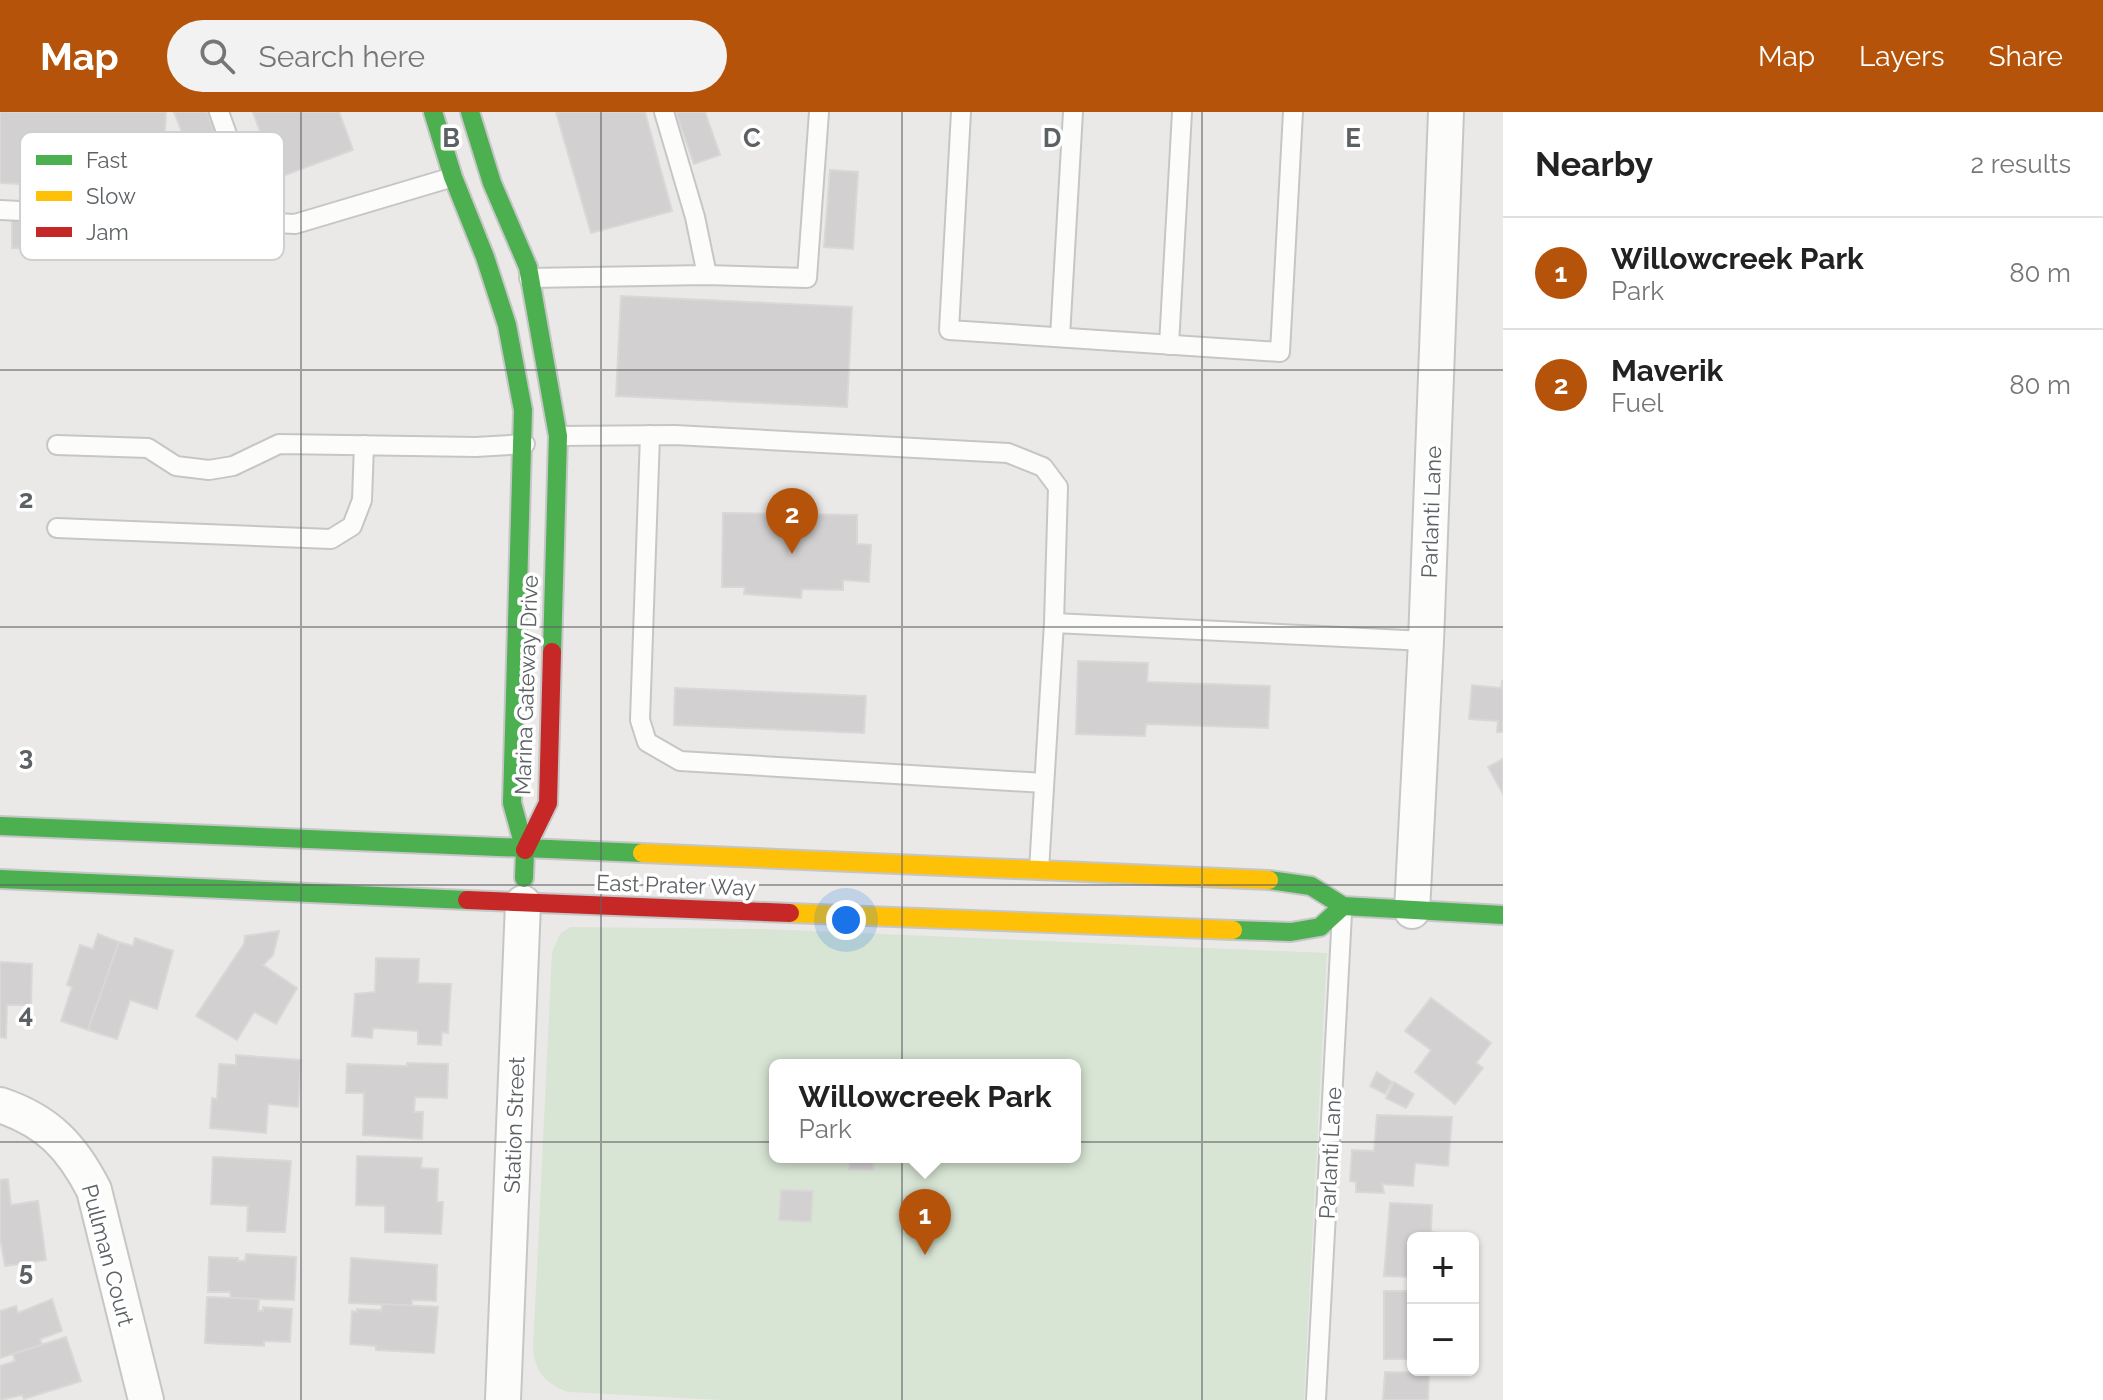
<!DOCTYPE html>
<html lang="en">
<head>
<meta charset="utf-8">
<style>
  :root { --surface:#fff; --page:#f2f2f2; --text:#222; --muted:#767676; --line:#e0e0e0; --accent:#b45309 }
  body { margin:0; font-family:Raleway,sans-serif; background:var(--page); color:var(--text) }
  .controls { position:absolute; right:24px; bottom:24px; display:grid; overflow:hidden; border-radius:12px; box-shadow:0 2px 6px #0004 }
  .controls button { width:72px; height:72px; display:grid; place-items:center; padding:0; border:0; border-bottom:2px solid var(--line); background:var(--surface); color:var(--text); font:40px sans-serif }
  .you { position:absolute; left:846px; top:808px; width:28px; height:28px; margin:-20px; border:6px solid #fff; border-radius:50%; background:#1a73e8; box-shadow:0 0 0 12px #1a73e833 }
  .badge { display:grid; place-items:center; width:52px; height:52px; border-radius:50%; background:var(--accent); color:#fff; font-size:26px; font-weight:700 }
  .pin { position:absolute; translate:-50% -66px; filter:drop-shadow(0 2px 4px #0008) }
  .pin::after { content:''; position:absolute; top:42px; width:28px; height:24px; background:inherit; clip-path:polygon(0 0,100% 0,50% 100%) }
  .popup { position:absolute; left:769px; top:947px; width:312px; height:104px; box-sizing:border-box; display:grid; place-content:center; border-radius:12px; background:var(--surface); filter:drop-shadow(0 2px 6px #0005); font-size:26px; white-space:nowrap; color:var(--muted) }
  .popup b { font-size:30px; color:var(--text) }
  .popup::after { content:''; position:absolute; left:50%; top:100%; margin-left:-16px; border:16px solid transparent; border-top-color:var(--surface) }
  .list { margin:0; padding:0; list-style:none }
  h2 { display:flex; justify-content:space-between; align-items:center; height:104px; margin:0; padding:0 32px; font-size:34px }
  h2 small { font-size:26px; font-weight:400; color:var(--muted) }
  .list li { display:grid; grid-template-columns:52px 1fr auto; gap:24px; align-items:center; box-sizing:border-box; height:112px; padding:0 32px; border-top:2px solid var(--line) }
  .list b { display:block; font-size:30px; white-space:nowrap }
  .list p { margin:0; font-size:26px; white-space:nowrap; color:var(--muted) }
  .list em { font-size:26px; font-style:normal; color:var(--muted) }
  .icon { flex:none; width:44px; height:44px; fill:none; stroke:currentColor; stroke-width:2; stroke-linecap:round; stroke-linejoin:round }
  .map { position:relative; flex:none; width:1503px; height:1288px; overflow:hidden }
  header { display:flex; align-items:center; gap:48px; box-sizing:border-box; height:112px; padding:0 40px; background:var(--accent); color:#fff }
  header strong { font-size:38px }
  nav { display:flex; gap:44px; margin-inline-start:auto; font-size:28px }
  .search { width:560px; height:72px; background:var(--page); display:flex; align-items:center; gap:20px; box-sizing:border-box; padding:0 28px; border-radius:44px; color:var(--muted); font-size:30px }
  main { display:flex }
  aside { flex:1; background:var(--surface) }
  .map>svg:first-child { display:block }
</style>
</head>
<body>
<header>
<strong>Map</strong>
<div class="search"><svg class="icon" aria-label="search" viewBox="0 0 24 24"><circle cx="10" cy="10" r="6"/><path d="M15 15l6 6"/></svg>Search here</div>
<nav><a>Map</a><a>Layers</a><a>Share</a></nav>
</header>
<main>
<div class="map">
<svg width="1503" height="1288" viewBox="0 0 1503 1288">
  <rect width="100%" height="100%" fill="#ebe9e7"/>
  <path fill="#d8e5d4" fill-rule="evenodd" d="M570,815L764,817L1327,841L1304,1288H721L568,1280C547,1272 536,1262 533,1238L552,840L560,822ZM775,953H1075V1045H775Z"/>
  <g fill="#d2d0d0" stroke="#dad8d6" stroke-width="2">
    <polygon points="0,0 166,0 162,79 0,71"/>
    <polygon points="174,0 207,0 223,42 195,53"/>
    <polygon points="253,0 339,0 353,38 277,66"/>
    <polygon points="556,0 645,0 672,99 591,121"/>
    <polygon points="676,0 705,0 720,43 694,52"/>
    <polygon points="830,58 858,60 853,137 824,135"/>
    <polygon points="12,106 91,108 91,138 12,136"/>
    <polygon points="621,184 852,195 847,295 616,284"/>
    <polygon points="723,401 857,403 857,432 871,433 869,470 843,468 843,478 802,477 801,486 744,482 745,475 722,475"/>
    <polygon points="1078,549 1148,551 1147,570 1270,574 1268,616 1146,612 1145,624 1076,622"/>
    <polygon points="1502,569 1503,569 1503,620 1497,620 1498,609 1469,607 1472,573 1501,576"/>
    <polygon points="675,576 866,584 864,621 674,613"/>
    <polygon points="1503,647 1503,682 1488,655"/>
    <polygon points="279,819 273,843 263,853 297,876 276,912 254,900 237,928 196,904 244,832 245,824"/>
    <polygon points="98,822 119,830 88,918 61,909 72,875 67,873 80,833 93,837"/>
    <polygon points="135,826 173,839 157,897 130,888 117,927 88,918 119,830 133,834"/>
    <polygon points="376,846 419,847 418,871 451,872 448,921 442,920 441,933 418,932 418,919 373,916 372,926 352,924 355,882 375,880"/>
    <polygon points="0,850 32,852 31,893 7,893 6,926 0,925"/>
    <polygon points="1431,886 1491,931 1476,951 1483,956 1455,992 1415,960 1431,938 1405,919"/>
    <polygon points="236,943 301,948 298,995 268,992 266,1021 210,1016 212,986 217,987 219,952 236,953"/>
    <polygon points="407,951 448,952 447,986 415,985 414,1000 423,1000 422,1027 363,1023 364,981 346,981 347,952 407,954"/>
    <polygon points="1377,960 1392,970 1385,982 1370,974"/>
    <polygon points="1394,970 1414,982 1406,996 1386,986"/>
    <polygon points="1377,1003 1452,1005 1448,1054 1415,1051 1413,1074 1382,1072 1384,1081 1356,1080 1356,1070 1350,1069 1352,1038 1374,1039"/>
    <polygon points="357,1044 422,1046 421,1056 438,1057 437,1090 443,1090 441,1122 385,1120 385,1094 356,1093"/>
    <polygon points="213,1045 291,1049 285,1120 247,1119 248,1094 211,1092"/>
    <polygon points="850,1045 874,1045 873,1058 849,1057"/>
    <polygon points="8,1067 11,1093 38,1089 46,1148 5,1154 0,1125 0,1068"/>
    <polygon points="781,1078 813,1079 811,1110 779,1108"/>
    <polygon points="1390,1091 1432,1093 1431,1120 1441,1121 1438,1126 1413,1126 1413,1165 1384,1164"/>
    <polygon points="246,1142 296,1145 294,1188 231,1186 230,1180 208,1180 209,1145 238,1146 238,1149 245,1149"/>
    <polygon points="351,1146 437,1153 436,1189 412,1188 412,1194 349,1191"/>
    <rect x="1384" y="1179" width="29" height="68"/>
    <polygon points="207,1185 259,1187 258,1199 263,1199 263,1195 292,1197 290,1230 264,1229 264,1234 205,1231"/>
    <polygon points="52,1187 62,1219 40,1227 42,1233 0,1246 0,1199 16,1194 18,1201"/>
    <polygon points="382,1192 438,1195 434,1241 376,1238 376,1234 350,1232 352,1199 357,1200 357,1197 380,1198 381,1201"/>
    <polygon points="66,1225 81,1269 24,1287 22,1283 0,1288 0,1254 15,1249 13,1242"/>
    <polygon points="1385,1260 1429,1261 1428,1288 1383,1288"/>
  </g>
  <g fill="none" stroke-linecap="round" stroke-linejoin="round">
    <defs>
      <g id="lane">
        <polyline points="219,0 259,112"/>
        <polyline points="664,0 695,105 707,163"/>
        <polyline points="961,0 949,218 1280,240 1293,0"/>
        <polyline points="0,98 295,112 453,65"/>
        <polyline points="529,166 707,163 807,166 819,0"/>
        <polyline points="1060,225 1073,0"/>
        <polyline points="1169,233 1182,0"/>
        <polyline points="650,323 640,608 647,630 680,649 1044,671"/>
        <polyline points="558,324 675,323 1008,341 1043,355 1058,375 1054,511"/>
        <polyline points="57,333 148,336 176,354 209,358 233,354 279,332 476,335 525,332"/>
        <polyline points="57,416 331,427 352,414 362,388 364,333"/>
        <polyline points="1039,758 1054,511 1426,529"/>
        <polyline points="1316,1288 1342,801"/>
      </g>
      <g id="street">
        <polyline points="1412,799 1426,529 1446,0"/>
        <path d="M0,993C48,1009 72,1035 94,1078L146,1288"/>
        <polyline points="503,1288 523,791"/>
      </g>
      <g id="fast">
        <polyline points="433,0 453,65 485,145 507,213 523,298 512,691 525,738 524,766"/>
        <polyline points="470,0 492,71 528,155 558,324 552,540"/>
        <polyline points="0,714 642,741"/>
        <polyline points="0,767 467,788"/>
        <polyline points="1269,768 1311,774 1343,794 1503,803"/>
        <polyline points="1233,818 1291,820 1320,815 1343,794"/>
      </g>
      <g id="slow">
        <polyline points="642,741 1269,768"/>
        <polyline points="790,801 1233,818"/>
      </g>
      <g id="jam">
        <polyline points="525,738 548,691 552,540"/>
        <polyline points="467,788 790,801"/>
      </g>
    </defs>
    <use href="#lane" stroke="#c6c6c6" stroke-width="22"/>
    <use href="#street" stroke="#c6c6c6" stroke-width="38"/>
    <use href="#fast" stroke="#c5c6c6" stroke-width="22"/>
    <use href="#slow" stroke="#c5c6c6" stroke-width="22"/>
    <use href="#jam" stroke="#c5c6c6" stroke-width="22"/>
    <use href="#lane" stroke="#fcfcfb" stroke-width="18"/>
    <use href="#street" stroke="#fcfcfb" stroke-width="34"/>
    <use href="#fast" stroke="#4caf50" stroke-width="18"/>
    <use href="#slow" stroke="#ffc107" stroke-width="18"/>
    <use href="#jam" stroke="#c62828" stroke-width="18"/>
  </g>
  <path fill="none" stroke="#5c6164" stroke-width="2" stroke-opacity="0.55" d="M301,0V1288M601,0V1288M902,0V1288M1202,0V1288M0,258H1503M0,515H1503M0,773H1503M0,1030H1503"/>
  <g text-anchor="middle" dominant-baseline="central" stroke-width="7" stroke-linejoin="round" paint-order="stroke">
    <g font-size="22" fill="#5c6164" stroke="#fff">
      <text transform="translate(1431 400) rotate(-88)">Parlanti Lane</text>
      <text transform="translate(526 573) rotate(-88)">Marina Gateway Drive</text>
      <text transform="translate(676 773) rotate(2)">East Prater Way</text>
      <text transform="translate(514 1013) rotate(-88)">Station Street</text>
      <text transform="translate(1330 1041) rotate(-87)">Parlanti Lane</text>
      <text transform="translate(108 1143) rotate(75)">Pullman Court</text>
    </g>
  </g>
  <rect x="20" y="20" width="264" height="128" rx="12" fill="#fff" stroke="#ced0d0" stroke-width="2"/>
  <rect x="36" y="43" width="36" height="10" fill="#4caf50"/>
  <rect x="36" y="79" width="36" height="10" fill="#ffc107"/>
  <rect x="36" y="115" width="36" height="10" fill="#c62828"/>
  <g font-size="22" fill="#5c6164">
    <text x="86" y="56">Fast</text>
    <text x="86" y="92">Slow</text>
    <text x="86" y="128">Jam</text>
  </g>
  <g font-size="26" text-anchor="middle" font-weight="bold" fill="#5c6164" stroke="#fff" stroke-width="7" stroke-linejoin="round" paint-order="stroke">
    <text x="451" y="35">B</text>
    <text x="752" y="35">C</text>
    <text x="1052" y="35">D</text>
    <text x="1353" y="35">E</text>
    <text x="26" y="396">2</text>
    <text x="26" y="653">3</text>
    <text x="26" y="911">4</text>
    <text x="26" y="1168">5</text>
  </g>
</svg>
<div class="controls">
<button>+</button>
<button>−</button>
</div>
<div class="you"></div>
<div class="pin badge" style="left:925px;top:1143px">1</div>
<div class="popup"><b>Willowcreek Park</b>Park</div>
<div class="pin badge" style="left:792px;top:442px">2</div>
</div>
<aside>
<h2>Nearby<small>2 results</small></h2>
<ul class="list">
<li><span class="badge">1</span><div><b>Willowcreek Park</b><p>Park</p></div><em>80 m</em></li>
<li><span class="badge">2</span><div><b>Maverik</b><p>Fuel</p></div><em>80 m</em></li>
</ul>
</aside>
</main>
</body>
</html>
